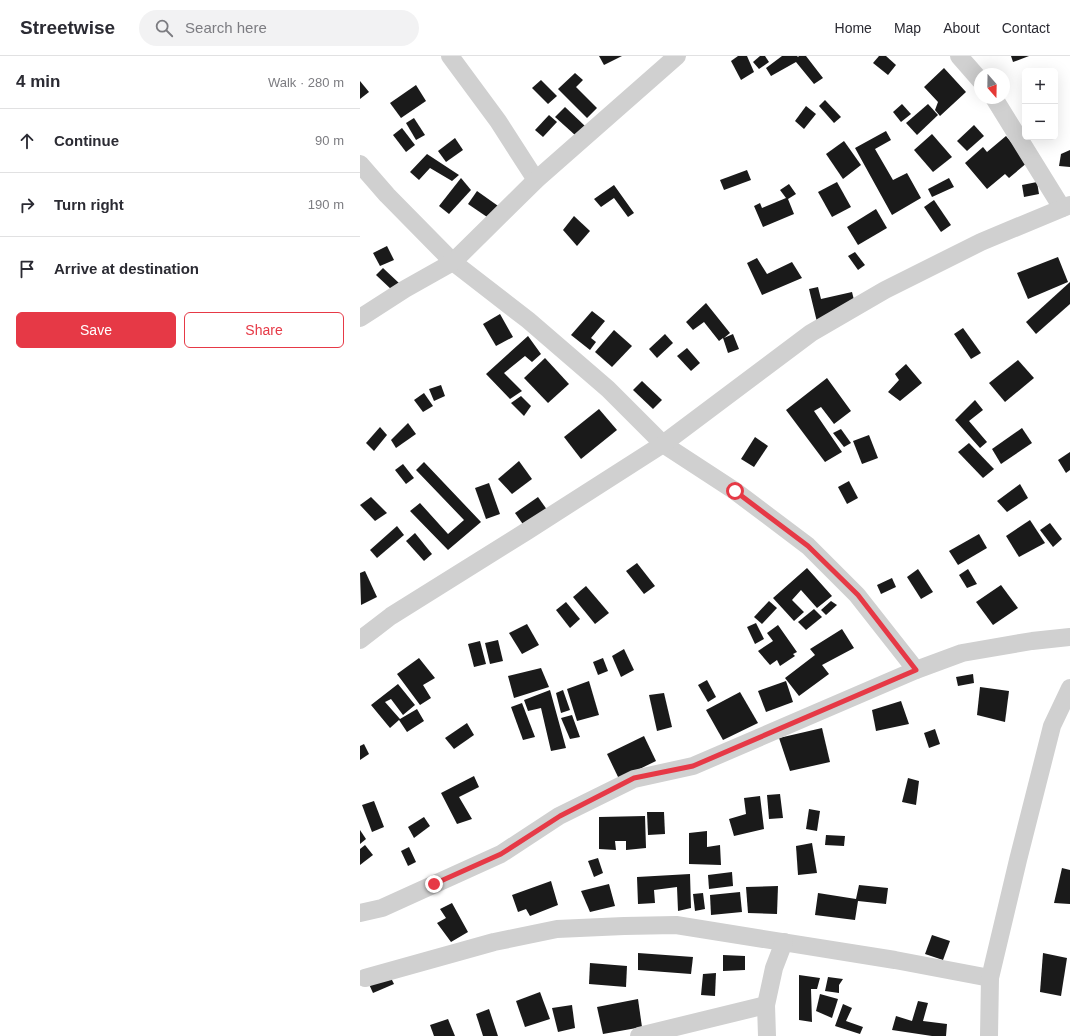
<!DOCTYPE html>
<html lang="en">
<head>
<meta charset="utf-8">
<style>
  :root { --surface:#fff; --page:#f2f2f3; --text:#2b2b33; --muted:#7c7c81; --line:#e1e1e2; --accent:#e63946 }
  body { margin:0; font-family:Arial,sans-serif; background:var(--page); color:var(--text) }
  .controls { position:absolute; right:12px; top:12px; display:grid; overflow:hidden; border-radius:6px; box-shadow:0 4px 16px #0002 }
  .controls button { width:36px; height:36px; display:grid; place-items:center; padding:0; border:0; border-bottom:1px solid var(--line); background:var(--surface); color:var(--text); font:20px sans-serif }
  .compass { position:absolute; left:614px; top:12px; width:36px; height:36px; border-radius:50%; background:var(--surface); box-shadow:0 4px 16px #0002; rotate:160deg }
  .stop { position:absolute; width:12px; height:12px; margin:-9px; border:3px solid #e63946; border-radius:50%; background:#fff }
  .stop.end { background:#e63946; border-color:#fff; box-shadow:0 1px 4px #0008 }
  .list { margin:0; padding:0; list-style:none }
  h2 { display:flex; justify-content:space-between; align-items:center; height:52px; margin:0; padding:0 16px; font-size:17px }
  h2 small { font-size:13px; font-weight:400; color:var(--muted) }
  .list li { display:grid; grid-template-columns:26px 1fr auto; gap:12px; align-items:center; box-sizing:border-box; height:64px; padding:0 16px; border-top:1px solid var(--line) }
  .list b { display:block; font-size:15px; white-space:nowrap }
  .list em { font-size:13px; font-style:normal; color:var(--muted) }
  .actions { display:flex; gap:8px; padding:12px 16px }
  .actions a { flex:1; padding:9px 0; border:1px solid var(--accent); border-radius:6px; text-align:center; font-size:14px; color:var(--accent) }
  .actions .main { background:var(--accent); color:#fff }
  .icon { flex:none; width:22px; height:22px; fill:none; stroke:currentColor; stroke-width:2; stroke-linecap:round; stroke-linejoin:round }
  .map { position:relative; flex:none; width:710px; height:980px; overflow:hidden }
  header { display:flex; align-items:center; gap:24px; box-sizing:border-box; height:56px; padding:0 20px; background:var(--surface); border-bottom:1px solid var(--line) }
  header strong { font-size:19px }
  nav { display:flex; gap:22px; margin-inline-start:auto; font-size:14px }
  .search { width:280px; height:36px; background:var(--page); display:flex; align-items:center; gap:10px; box-sizing:border-box; padding:0 14px; border-radius:22px; color:var(--muted); font-size:15px }
  main { display:flex }
  aside { flex:1; background:var(--surface) }
  .map>svg:first-child { display:block }
</style>
</head>
<body>
<header>
<strong>Streetwise</strong>
<div class="search"><svg class="icon" aria-label="search" viewBox="0 0 24 24"><circle cx="10" cy="10" r="6"/><path d="M15 15l6 6"/></svg>Search here</div>
<nav><a>Home</a><a>Map</a><a>About</a><a>Contact</a></nav>
</header>
<main>
<aside>
<h2>4 min<small>Walk · 280 m</small></h2>
<ul class="list">
<li><svg class="icon" aria-label="ahead" viewBox="0 0 24 24"><path d="M12 20V5M6 11l6-6 6 6"/></svg><div><b>Continue</b></div><em>90 m</em></li>
<li><svg class="icon" aria-label="right" viewBox="0 0 24 24"><path d="M7 20v-9h11M14 6l5 5-5 5"/></svg><div><b>Turn right</b></div><em>190 m</em></li>
<li><svg class="icon" aria-label="arrive" viewBox="0 0 24 24"><path d="M6 21V4h12l-3 4 3 4H6"/></svg><div><b>Arrive at destination</b></div></li>
</ul>
<div class="actions"><a class="main">Save</a><a>Share</a></div>
</aside>
<div class="map">
<svg width="710" height="980" viewBox="0 0 710 980">
  <rect width="100%" height="100%" fill="#fff"/>
  <g fill="#1a1a1a">
    <polygon points="239,0 262,0 244,9"/>
    <polygon points="378,0 387,0 394,16 381,24 371,5"/>
    <polygon points="400,0 405,0 409,6 399,13 393,6"/>
    <polygon points="422,0 437,0 438,1 439,0 446,0 463,22 454,28 436,6 411,20 406,12"/>
    <polygon points="519,0 526,0 536,9 528,19 513,7"/>
    <polygon points="651,0 669,0 653,6"/>
    <polygon points="584,12 606,36 580,60 575,54 578,46 564,31"/>
    <polygon points="215,17 223,24 216,31 237,52 227,62 198,33"/>
    <polygon points="181,24 197,40 188,48 172,32"/>
    <polygon points="0,25 9,36 0,43"/>
    <polygon points="56,29 66,45 41,62 30,47"/>
    <polygon points="465,44 481,61 474,67 459,50"/>
    <polygon points="542,48 551,58 541,66 533,56"/>
    <polygon points="568,48 578,59 557,79 546,67"/>
    <polygon points="446,50 456,58 444,73 435,65"/>
    <polygon points="205,51 225,70 215,79 195,61"/>
    <polygon points="189,59 197,66 183,81 175,74"/>
    <polygon points="54,62 65,79 56,84 46,67"/>
    <polygon points="614,69 624,80 607,95 597,85"/>
    <polygon points="42,72 55,89 46,96 33,79"/>
    <polygon points="526,75 531,84 515,93 533,124 547,117 561,142 532,159 495,92"/>
    <polygon points="572,78 592,101 573,116 554,94"/>
    <polygon points="646,80 668,106 649,122 645,118 627,133 605,107 623,91 627,96"/>
    <polygon points="95,82 103,94 86,106 78,95"/>
    <polygon points="484,85 501,109 483,123 466,98"/>
    <polygon points="710,94 710,111 699,110 701,98"/>
    <polygon points="67,98 99,119 92,125 70,112 59,124 50,116"/>
    <polygon points="387,114 391,124 364,134 360,124"/>
    <polygon points="101,122 111,134 89,158 79,150"/>
    <polygon points="589,122 594,131 572,141 568,133"/>
    <polygon points="477,126 491,151 472,161 458,136"/>
    <polygon points="677,126 679,138 664,141 662,129"/>
    <polygon points="429,128 436,138 428,143 434,158 403,171 394,150 400,147 402,152 426,142 420,134"/>
    <polygon points="254,129 274,157 268,161 254,142 241,151 234,143"/>
    <polygon points="117,135 141,152 130,163 108,148"/>
    <polygon points="574,144 591,169 581,176 564,151"/>
    <polygon points="516,153 527,172 498,189 487,171"/>
    <polygon points="214,160 230,175 217,190 203,174"/>
    <polygon points="27,190 34,204 20,210 13,197"/>
    <polygon points="495,196 505,209 498,214 488,200"/>
    <polygon points="698,201 708,226 668,243 657,217"/>
    <polygon points="397,202 407,218 432,206 442,222 402,239 387,207"/>
    <polygon points="23,212 40,228 33,235 16,219"/>
    <polygon points="710,226 710,248 676,278 666,266"/>
    <polygon points="458,231 461,243 492,236 497,256 457,266 449,233"/>
    <polygon points="346,247 370,277 364,282 373,278 379,293 368,297 363,282 359,285 344,266 333,274 326,266"/>
    <polygon points="232,255 245,265 231,282 236,286 230,294 211,279"/>
    <polygon points="140,258 153,281 136,290 123,268"/>
    <polygon points="603,272 621,297 611,303 594,278"/>
    <polygon points="254,274 272,290 252,311 235,296"/>
    <polygon points="305,278 313,287 297,302 289,293"/>
    <polygon points="168,280 181,298 172,306 165,300 144,317 162,335 150,343 126,318"/>
    <polygon points="327,292 340,307 331,315 317,300"/>
    <polygon points="185,302 209,328 188,347 164,322"/>
    <polygon points="658,304 674,322 645,346 629,327"/>
    <polygon points="546,308 562,327 540,345 528,336 539,324 535,318"/>
    <polygon points="467,322 491,355 474,368 461,351 454,355 482,396 465,406 426,354"/>
    <polygon points="282,325 302,344 293,353 273,334"/>
    <polygon points="81,329 85,340 74,345 69,333"/>
    <polygon points="64,337 73,350 63,356 54,344"/>
    <polygon points="161,340 171,350 164,360 151,347"/>
    <polygon points="615,344 623,354 609,365 627,386 620,392 595,364"/>
    <polygon points="239,353 257,374 221,403 204,381"/>
    <polygon points="48,367 56,378 36,392 31,384"/>
    <polygon points="20,371 27,379 14,395 6,387"/>
    <polygon points="662,372 672,387 641,408 632,393"/>
    <polygon points="481,373 491,387 484,391 473,377"/>
    <polygon points="509,379 518,402 502,408 493,385"/>
    <polygon points="395,381 408,390 394,411 381,403"/>
    <polygon points="609,387 634,413 623,422 598,396"/>
    <polygon points="710,396 710,414 706,417 698,404"/>
    <polygon points="159,405 172,423 152,438 138,423"/>
    <polygon points="64,406 121,466 88,494 50,455 60,447 88,478 104,464 56,414"/>
    <polygon points="43,408 54,422 46,428 35,414"/>
    <polygon points="489,425 498,442 487,448 478,431"/>
    <polygon points="129,427 140,458 126,463 115,432"/>
    <polygon points="660,428 668,442 647,456 637,445"/>
    <polygon points="11,441 27,457 15,465 0,449"/>
    <polygon points="178,441 190,458 167,474 155,457"/>
    <polygon points="670,464 685,487 659,501 646,480"/>
    <polygon points="690,467 702,483 693,491 680,474"/>
    <polygon points="37,470 44,479 17,502 10,494"/>
    <polygon points="55,477 72,498 64,505 46,485"/>
    <polygon points="619,478 627,492 598,509 589,495"/>
    <polygon points="277,507 295,530 284,538 266,515"/>
    <polygon points="447,512 472,540 457,552 441,534 432,544 444,556 434,565 413,542"/>
    <polygon points="558,513 573,536 561,543 547,521"/>
    <polygon points="608,513 617,528 607,532 599,519"/>
    <polygon points="5,515 17,541 1,549 0,517"/>
    <polygon points="532,522 536,531 521,538 517,529"/>
    <polygon points="641,529 658,552 633,569 616,546"/>
    <polygon points="226,530 249,557 235,568 213,541"/>
    <polygon points="409,545 417,552 402,568 394,561"/>
    <polygon points="471,545 477,549 466,559 461,554"/>
    <polygon points="206,546 220,563 210,572 196,554"/>
    <polygon points="454,553 462,561 446,574 438,566"/>
    <polygon points="396,567 404,583 395,588 387,571"/>
    <polygon points="167,568 179,589 162,598 149,577"/>
    <polygon points="418,569 437,596 433,598 435,600 420,610 417,604 410,609 398,595 413,585 407,577"/>
    <polygon points="482,573 494,592 462,609 469,618 439,640 425,622 455,599 450,593"/>
    <polygon points="138,584 143,605 130,608 125,587"/>
    <polygon points="120,585 126,608 114,611 108,588"/>
    <polygon points="264,593 274,614 261,621 252,600"/>
    <polygon points="59,602 75,622 63,629 71,642 60,649 37,618"/>
    <polygon points="243,602 248,615 238,619 233,606"/>
    <polygon points="181,612 189,631 154,642 148,620"/>
    <polygon points="613,618 614,627 598,630 596,621"/>
    <polygon points="347,624 356,641 348,646 338,629"/>
    <polygon points="229,625 239,659 217,665 207,633"/>
    <polygon points="426,625 433,646 406,656 398,635"/>
    <polygon points="38,628 55,649 43,659 31,643 25,646 40,663 57,653 64,665 47,676 39,664 30,672 11,649"/>
    <polygon points="620,631 649,635 645,666 617,659"/>
    <polygon points="190,634 206,692 191,695 181,652 168,655 164,644"/>
    <polygon points="203,634 210,654 201,657 196,637"/>
    <polygon points="380,636 398,667 363,684 346,654"/>
    <polygon points="304,637 312,671 297,675 289,639"/>
    <polygon points="541,645 549,668 516,675 512,654"/>
    <polygon points="162,647 175,681 163,684 151,651"/>
    <polygon points="212,659 220,681 210,683 201,662"/>
    <polygon points="107,667 114,679 94,693 85,682"/>
    <polygon points="462,672 470,706 430,715 419,682"/>
    <polygon points="575,673 580,688 569,692 564,677"/>
    <polygon points="284,680 296,705 259,723 247,698"/>
    <polygon points="4,688 9,698 0,704 0,690"/>
    <polygon points="114,720 119,731 99,741 112,763 97,768 81,737"/>
    <polygon points="548,722 559,725 556,749 542,746"/>
    <polygon points="420,738 423,762 409,763 407,739"/>
    <polygon points="400,740 404,773 374,780 369,763 386,758 384,742"/>
    <polygon points="14,745 24,771 12,776 2,749"/>
    <polygon points="449,753 460,755 457,775 446,773"/>
    <polygon points="287,756 304,756 305,778 288,779"/>
    <polygon points="285,760 286,792 266,794 266,785 255,785 256,794 239,793 239,761"/>
    <polygon points="64,761 70,770 54,782 48,771"/>
    <polygon points="0,774 6,783 0,788"/>
    <polygon points="347,775 347,791 360,789 361,809 329,808 329,777"/>
    <polygon points="466,779 485,780 484,790 465,789"/>
    <polygon points="452,787 457,817 438,819 436,790"/>
    <polygon points="5,789 13,799 0,809 0,793"/>
    <polygon points="49,791 56,806 48,810 41,795"/>
    <polygon points="238,802 243,817 234,821 228,805"/>
    <polygon points="702,812 710,814 710,848 694,847"/>
    <polygon points="372,816 373,830 349,833 348,819"/>
    <polygon points="330,818 331,852 318,855 317,831 294,834 295,847 278,848 277,821"/>
    <polygon points="191,825 198,849 170,860 166,853 158,856 152,839"/>
    <polygon points="249,828 255,850 230,856 221,835"/>
    <polygon points="499,829 528,832 526,848 498,845 495,864 455,859 458,837 496,843"/>
    <polygon points="418,830 417,858 388,857 386,831"/>
    <polygon points="380,836 382,856 351,859 350,839"/>
    <polygon points="343,837 345,853 335,855 333,838"/>
    <polygon points="92,847 108,876 91,886 77,867 86,862 80,853"/>
    <polygon points="572,879 590,885 583,904 565,898"/>
    <polygon points="278,897 333,901 331,918 278,914"/>
    <polygon points="683,897 707,902 701,940 680,936"/>
    <polygon points="363,899 385,900 385,914 363,915"/>
    <polygon points="230,907 267,910 266,931 229,928"/>
    <polygon points="28,916 34,928 13,937 8,926"/>
    <polygon points="356,917 355,940 341,939 343,918"/>
    <polygon points="439,919 460,922 457,933 451,933 452,966 439,964"/>
    <polygon points="468,921 483,923 479,929 479,937 465,935"/>
    <polygon points="180,936 190,963 165,971 156,945"/>
    <polygon points="460,938 478,943 472,962 456,955"/>
    <polygon points="278,943 282,971 243,978 237,951"/>
    <polygon points="558,945 568,947 563,965 587,968 586,980 572,980 532,974 536,960 552,965"/>
    <polygon points="483,948 492,952 486,965 503,971 500,978 475,970"/>
    <polygon points="212,949 215,972 198,976 192,952"/>
    <polygon points="129,953 138,980 123,980 116,958"/>
    <polygon points="88,963 95,980 74,980 70,969"/>
  </g>
  <g fill="none" stroke-linecap="round" stroke-linejoin="round">
    <g stroke="#d0d0d0" stroke-width="18">
      <polyline points="90,0 138,65 176,124"/>
      <polyline points="599,0 620,24"/>
      <polyline points="634,42 702,152"/>
      <polyline points="0,108 27,139 93,206 168,264 248,333 303,388 375,435 448,490 497,539 556,614"/>
      <polyline points="0,262 45,233 93,206 176,124 317,0"/>
      <polyline points="0,584 31,560 167,475 303,388 451,277 525,234 621,186 710,149"/>
      <polyline points="0,857 22,852 141,798 199,760 274,723 333,710 556,614 602,597 672,585 710,581"/>
      <polyline points="5,922 134,886 197,873 264,870 316,869 535,904 630,922"/>
      <polyline points="279,980 406,949"/>
      <polyline points="407,980 406,949 414,912 424,886"/>
      <polyline points="629,980 630,922 658,804 692,670 710,632"/>
    </g>
  </g>
  <g fill="none" stroke-linecap="round" stroke-linejoin="round">
    <polyline stroke="#e63946" stroke-width="5" points="74,828 141,798 200,760 274,722 333,710 556,614 498,539 448,490 375,435"/>
  </g>
</svg>
<div class="controls">
<button>+</button>
<button>−</button>
</div>
<svg class="compass" viewBox="-18 -18 36 36"><path d="M0-13l5 13h-10z" fill="#e53935"/><path d="M0 13l5-13h-10z" fill="#7c7c81"/></svg>
<div class="stop" style="left:375px;top:435px"></div>
<div class="stop end" style="left:74px;top:828px"></div>
</div>
</main>
</body>
</html>
